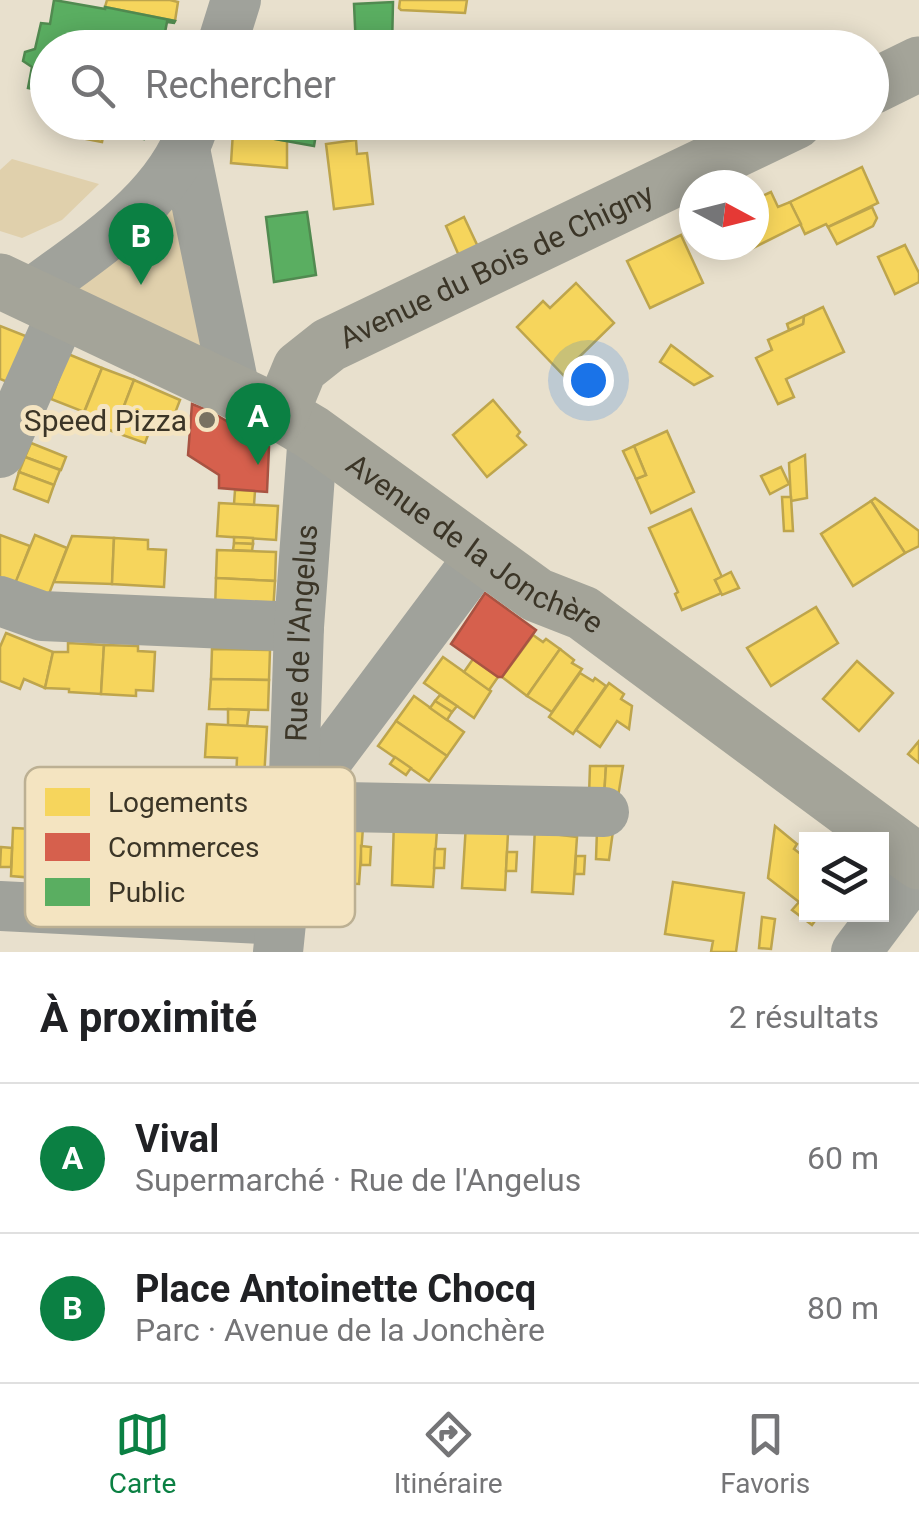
<!DOCTYPE html>
<html lang="fr">
<head>
<meta charset="utf-8">
<style>
  :root { --surface:#fff; --page:#f2f2f2; --text:#202124; --muted:#757577; --line:#e0e0e0; --accent:#0b8043 }
  body { margin:0; font-family:Roboto,sans-serif; background:var(--page); color:var(--text) }
  .controls { position:absolute; right:30px; bottom:30px; display:grid; overflow:hidden; border-radius:0px; box-shadow:0 5px 25px #0003 }
  .controls button { width:90px; height:90px; display:grid; place-items:center; padding:0; border:0; border-bottom:2px solid var(--line); background:var(--surface); color:var(--text); font:50px sans-serif }
  .compass { position:absolute; left:679px; top:170px; width:90px; height:90px; border-radius:50%; background:var(--surface); box-shadow:0 5px 25px #0003; rotate:97deg }
  .you { position:absolute; left:588px; top:380px; width:35px; height:35px; margin:-25px; border:8px solid #fff; border-radius:50%; background:#1a73e8; box-shadow:0 0 0 15px #1a73e833 }
  .badge { display:grid; place-items:center; width:65px; height:65px; border-radius:50%; background:var(--accent); color:#fff; font-size:32px; font-weight:700 }
  .pin { position:absolute; translate:-50% -82px; filter:drop-shadow(0 2px 5px #0008) }
  .pin::after { content:''; position:absolute; top:52px; width:35px; height:30px; background:inherit; clip-path:polygon(0 0,100% 0,50% 100%) }
  .list { margin:0; padding:0; list-style:none }
  h2 { display:flex; justify-content:space-between; align-items:center; height:130px; margin:0; padding:0 40px; font-size:42px }
  h2 small { font-size:32px; font-weight:400; color:var(--muted) }
  .list li { display:grid; grid-template-columns:65px 1fr auto; gap:30px; align-items:center; box-sizing:border-box; height:150px; padding:0 40px; border-top:2px solid var(--line) }
  .list b { display:block; font-size:38px; white-space:nowrap }
  .list p { margin:0; font-size:32px; white-space:nowrap; color:var(--muted) }
  .list em { font-size:32px; font-style:normal; color:var(--muted) }
  .icon { flex:none; width:55px; height:55px; fill:none; stroke:currentColor; stroke-width:2; stroke-linecap:round; stroke-linejoin:round }
  .map { position:relative; flex:none; width:919px; height:952px; overflow:hidden }
  .search { position:absolute; background:var(--surface); box-shadow:0 5px 25px #0003; left:30px; right:30px; top:30px; height:110px; display:flex; align-items:center; gap:25px; box-sizing:border-box; padding:0 35px; border-radius:55px; color:var(--muted); font-size:38px }
  .sheet { height:430px; background:var(--surface) }
  nav { display:flex; justify-content:space-around; align-items:center; box-sizing:border-box; height:140px; border-top:2px solid var(--line); background:var(--surface); font-size:28px; color:var(--muted) }
  nav a { display:grid; justify-items:center; gap:5px }
  nav .on { color:var(--accent) }
  .map>svg:first-child { display:block }
</style>
</head>
<body>
<div class="map">
<svg width="919" height="952" viewBox="0 0 919 952">
  <rect width="100%" height="100%" fill="#e8e0cd"/>
  <g fill="#e0d0ac">
    <polygon points="12,159 99,184 62,220 22,238 0,231 0,170"/>
    <polygon points="171,203 218,358 79,295 81,276"/>
  </g>
  <g fill="#f6d55c" stroke="#bea54c" stroke-width="2.5">
    <polygon points="107,0 170,0 178,2 175,21 105,7"/>
    <polygon points="400,0 467,0 465,13 401,10 399,8"/>
    <polygon points="84,122 106,122 102,142 81,138"/>
    <polygon points="233,132 287,141 287,168 231,163"/>
    <polygon points="356,140 357,154 367,153 373,204 334,209 326,144"/>
    <polygon points="862,167 878,203 828,227 826,224 805,234 790,202"/>
    <polygon points="771,192 778,207 790,202 801,224 747,251 744,245 754,245 754,200"/>
    <polygon points="872,207 877,218 873,226 837,244 828,227"/>
    <polygon points="464,217 479,249 460,258 446,226"/>
    <polygon points="681,235 703,283 650,308 627,261"/>
    <polygon points="905,245 919,273 919,282 895,294 878,257"/>
    <polygon points="576,283 614,323 573,363 567,379 517,327 543,301 550,308"/>
    <polygon points="823,307 844,352 786,379 794,397 778,404 756,358 772,350 768,340 803,324 804,316"/>
    <polygon points="804,316 803,324 789,330 787,324"/>
    <polygon points="0,326 28,337 10,383 0,379"/>
    <polygon points="671,345 712,376 694,385 660,362"/>
    <polygon points="68,354 102,368 84,412 51,399"/>
    <polygon points="102,368 134,380 114,432 82,418"/>
    <polygon points="134,380 180,400 167,434 151,427 145,443 114,432"/>
    <polygon points="493,400 520,432 517,436 526,445 487,477 453,435"/>
    <polygon points="667,431 694,492 651,513 636,479 646,475 634,446"/>
    <polygon points="31,443 66,457 61,470 25,457"/>
    <polygon points="634,446 646,475 636,479 623,451"/>
    <polygon points="805,455 807,498 791,501 789,463"/>
    <polygon points="25,457 60,470 54,485 19,472"/>
    <polygon points="781,467 789,484 770,494 761,476"/>
    <polygon points="19,472 54,485 48,502 14,489"/>
    <polygon points="235,490 255,491 254,505 234,504"/>
    <polygon points="782,497 791,497 793,531 784,531"/>
    <polygon points="875,498 919,531 919,546 905,553 871,501"/>
    <polygon points="871,501 905,553 853,586 821,534"/>
    <polygon points="219,503 278,506 276,540 217,536"/>
    <polygon points="691,509 722,577 715,580 722,593 682,610 675,594 678,592 649,528"/>
    <polygon points="0,535 30,546 13,590 0,585"/>
    <polygon points="35,535 67,548 47,599 14,586"/>
    <polygon points="72,536 114,538 112,584 54,582"/>
    <polygon points="234,537 253,538 253,544 234,543"/>
    <polygon points="114,538 148,540 148,549 166,550 164,587 112,584"/>
    <polygon points="234,543 253,544 252,551 233,550"/>
    <polygon points="217,550 276,552 275,581 216,578"/>
    <polygon points="731,572 739,588 722,595 715,580"/>
    <polygon points="216,578 275,581 273,613 215,611"/>
    <polygon points="816,607 838,643 771,686 747,648"/>
    <polygon points="6,633 53,652 45,688 24,679 20,689 0,681 0,647"/>
    <polygon points="533,635 543,642 546,639 560,649 527,696 502,677"/>
    <polygon points="68,643 104,645 101,694 69,692 69,689 45,688 53,652 68,652"/>
    <polygon points="104,645 138,646 138,651 155,652 153,691 136,690 136,696 101,694"/>
    <polygon points="212,649 270,650 269,680 211,679"/>
    <polygon points="560,649 574,660 572,663 582,669 552,712 527,696"/>
    <polygon points="443,657 491,691 474,718 424,683"/>
    <polygon points="473,659 498,677 489,690 464,672"/>
    <polygon points="857,661 893,693 859,731 823,699"/>
    <polygon points="580,673 593,681 595,678 606,686 573,734 549,717"/>
    <polygon points="211,679 269,680 268,710 209,709"/>
    <polygon points="609,683 624,694 621,699 632,706 629,729 617,721 600,747 576,730"/>
    <polygon points="440,695 457,706 452,712 435,701"/>
    <polygon points="414,696 464,732 447,756 396,721"/>
    <polygon points="435,701 452,712 447,720 430,708"/>
    <polygon points="228,709 249,710 247,726 228,725"/>
    <polygon points="396,721 447,756 429,781 378,746"/>
    <polygon points="207,724 267,727 264,779 236,779 237,758 205,757"/>
    <polygon points="919,741 919,763 908,754"/>
    <polygon points="395,757 411,768 406,775 390,764"/>
    <polygon points="590,766 606,766 604,797 589,796"/>
    <polygon points="606,766 623,766 618,797 604,797"/>
    <polygon points="321,818 363,827 359,884 317,882"/>
    <polygon points="394,821 437,830 433,887 392,885"/>
    <polygon points="466,824 508,833 505,890 462,888"/>
    <polygon points="775,826 797,844 794,849 806,858 806,914 820,914 812,925 792,910 799,902 768,878"/>
    <polygon points="535,827 553,834 577,837 573,894 532,892"/>
    <polygon points="13,828 52,830 48,891 33,890 34,878 11,876"/>
    <polygon points="597,830 613,831 609,860 596,859"/>
    <polygon points="361,846 371,847 370,865 361,865"/>
    <polygon points="1,847 12,848 11,867 0,867"/>
    <polygon points="435,849 445,849 444,868 434,868"/>
    <polygon points="507,852 517,852 516,871 506,871"/>
    <polygon points="576,856 585,856 584,874 575,874"/>
    <polygon points="673,882 744,893 736,952 711,952 713,941 665,934"/>
    <polygon points="762,917 775,919 771,949 759,948"/>
  </g>
  <g fill="#d6604d" stroke="#a85342" stroke-width="2.5">
    <polygon points="192,404 210,411 269,447 267,492 219,488 219,475 188,455"/>
    <polygon points="485,593 536,630 502,677 498,677 451,644"/>
  </g>
  <g fill="#5aae61" stroke="#518a50" stroke-width="2.5">
    <polygon points="54,0 105,9 105,7 175,21 174,23 167,22 162,48 48,48 48,92 28,88 32,67 23,61 25,52 35,49 41,23 50,24"/>
    <polygon points="393,2 392,48 356,48 354,4"/>
    <polygon points="131,122 151,122 144,139 139,138 135,128 129,127"/>
    <polygon points="226,122 318,122 314,146 224,130"/>
    <polygon points="307,212 316,275 274,282 266,217"/>
  </g>
  <g fill="none" stroke-linecap="round" stroke-linejoin="round">
    <g stroke="#a0a29b" stroke-width="50">
      <polyline points="221,48 236,0"/>
      <polyline points="185,149 235,391"/>
      <path d="M30,294C91,248 167,203 193,127"/>
      <polyline points="0,453 63,311"/>
      <polyline points="0,601 42,616 299,627"/>
      <polyline points="293,806 480,556"/>
      <polyline points="293,806 604,812"/>
      <polyline points="0,906 280,920"/>
      <path id="s1" d="M278,952L293,806L299,627L313,433"/>
      <polyline points="856,952 919,868"/>
    </g>
    <g stroke="#a4a499" stroke-width="55">
      <polyline points="872,87 919,64"/>
      <path id="s2" d="M0,281L281,414L313,433L537,595L583,613L919,862"/>
      <path id="s3" d="M281,414L300,368L329,345L795,122"/>
    </g>
  </g>
  <circle fill="#787161" stroke="#f4e4c1" stroke-width="4" cx="207" cy="420" r="10"/>
  <g text-anchor="middle" dominant-baseline="central" stroke-width="10" stroke-linejoin="round" paint-order="stroke">
    <g font-size="30" fill="#3b3527" stroke="#f4e4c1">
      <text stroke="none"><textPath href="#s3" startOffset="272">Avenue du Bois de Chigny</textPath></text>
      <text stroke="none"><textPath href="#s2" startOffset="545">Avenue de la Jonchère</textPath></text>
      <text stroke="none"><textPath href="#s1" startOffset="320">Rue de l'Angelus</textPath></text>
    </g>
    <g font-size="30" fill="#3b3527" stroke="#f4e4c1" text-anchor="end">
      <text x="187" y="420">Speed Pizza</text>
    </g>
  </g>
  <rect x="25" y="767" width="330" height="160" rx="15" fill="#f4e4c1" stroke="#bcb093" stroke-width="2.5"/>
  <rect x="45" y="788" width="45" height="28" fill="#f6d55c"/>
  <rect x="45" y="833" width="45" height="28" fill="#d6604d"/>
  <rect x="45" y="878" width="45" height="28" fill="#5aae61"/>
  <g font-size="28" fill="#3b3527">
    <text x="108" y="812">Logements</text>
    <text x="108" y="857">Commerces</text>
    <text x="108" y="902">Public</text>
  </g>
</svg>
<div class="controls">
<button><svg class="icon" aria-label="layers" viewBox="0 0 24 24"><path d="M12 4l9 5-9 5-9-5zM3 14l9 5 9-5"/></svg></button>
</div>
<svg class="compass" viewBox="-18 -18 36 36"><path d="M0-13l5 13h-10z" fill="#e53935"/><path d="M0 13l5-13h-10z" fill="#757577"/></svg>
<div class="you"></div>
<div class="pin badge" style="left:258px;top:465px">A</div>
<div class="pin badge" style="left:141px;top:285px">B</div>
<div class="search"><svg class="icon" aria-label="search" viewBox="0 0 24 24"><circle cx="10" cy="10" r="6"/><path d="M15 15l6 6"/></svg>Rechercher</div>
</div>
<section class="sheet">
<h2>À proximité<small>2 résultats</small></h2>
<ul class="list">
<li><span class="badge">A</span><div><b>Vival</b><p>Supermarché · Rue de l'Angelus</p></div><em>60 m</em></li>
<li><span class="badge">B</span><div><b>Place Antoinette Chocq</b><p>Parc · Avenue de la Jonchère</p></div><em>80 m</em></li>
</ul>
</section>
<nav>
<a class="on"><svg class="icon" aria-label="map" viewBox="0 0 24 24"><path d="M3 6l6-2 6 2 6-2v14l-6 2-6-2-6 2zM9 4v14M15 6v14"/></svg>Carte</a>
<a><svg class="icon" aria-label="directions" viewBox="0 0 24 24"><path d="M12 3l9 9-9 9-9-9zM9 14v-3h6M13 9l2 2-2 2"/></svg>Itinéraire</a>
<a><svg class="icon" aria-label="saved" viewBox="0 0 24 24"><path d="M7 4h10v16l-5-4-5 4z"/></svg>Favoris</a>
</nav>
</body>
</html>
